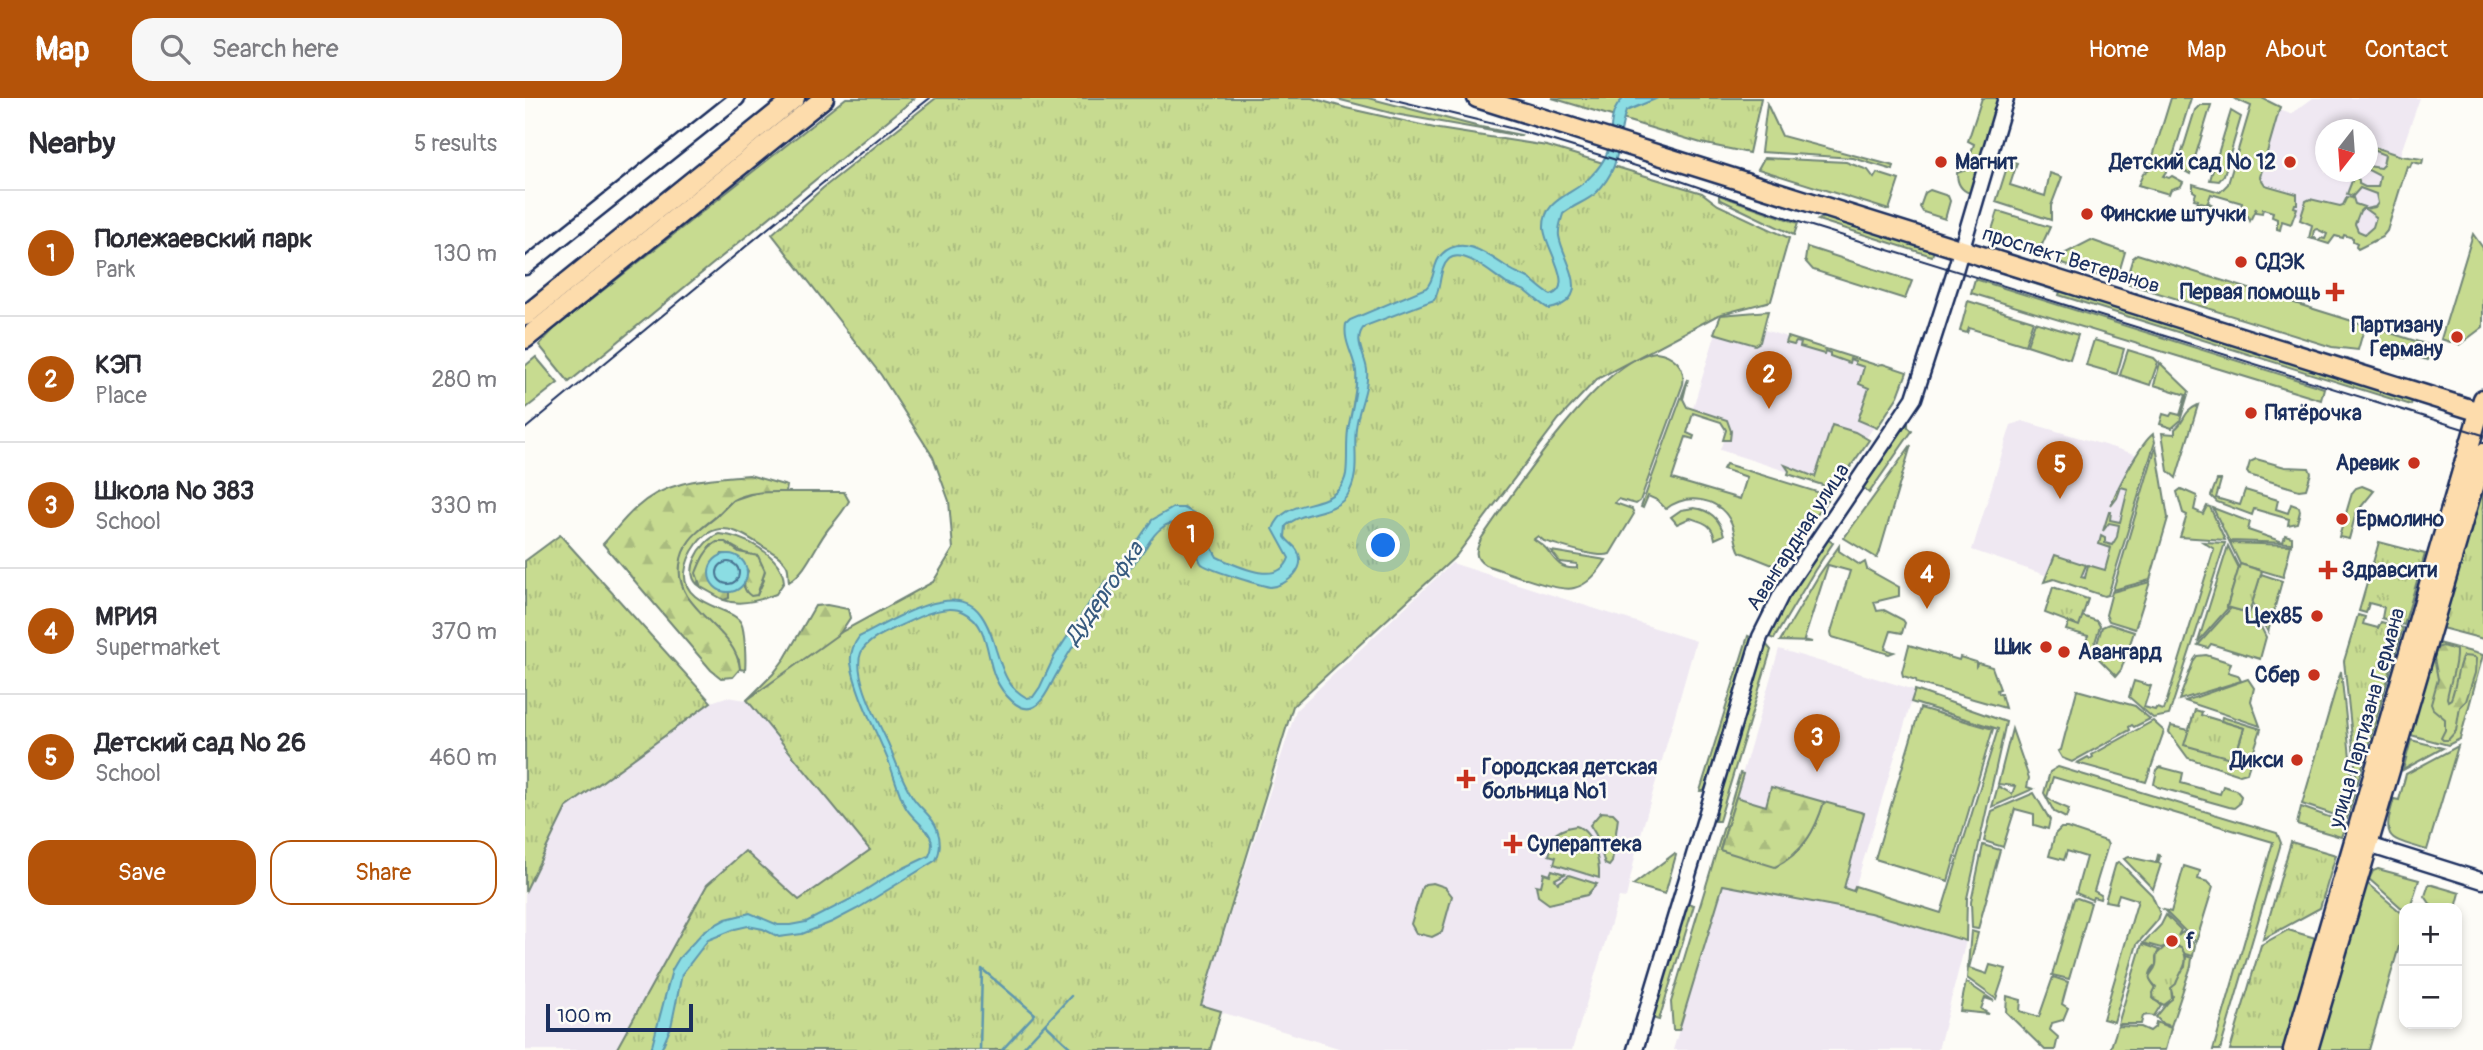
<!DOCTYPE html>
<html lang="en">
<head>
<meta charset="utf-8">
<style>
  :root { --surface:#fff; --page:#f7f7f7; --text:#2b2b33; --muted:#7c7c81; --line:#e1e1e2; --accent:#b45309 }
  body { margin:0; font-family:Pangolin,sans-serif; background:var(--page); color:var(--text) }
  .controls { position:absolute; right:21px; bottom:21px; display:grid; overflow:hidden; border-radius:14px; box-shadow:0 4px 10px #0003 }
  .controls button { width:63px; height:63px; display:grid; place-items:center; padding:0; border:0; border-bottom:2px solid var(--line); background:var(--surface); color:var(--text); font:35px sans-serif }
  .compass { position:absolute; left:1790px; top:21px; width:63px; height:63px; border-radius:50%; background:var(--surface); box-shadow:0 4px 10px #0003; rotate:197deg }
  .scale { position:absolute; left:21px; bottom:18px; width:147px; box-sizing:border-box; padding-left:7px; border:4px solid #1b2f5e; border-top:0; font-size:19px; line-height:24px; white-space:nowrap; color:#1b2f5e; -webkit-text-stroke:5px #fdfcf7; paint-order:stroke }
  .you { position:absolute; left:859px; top:448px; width:24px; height:24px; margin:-18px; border:5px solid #fff; border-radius:50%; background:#1a73e8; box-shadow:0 0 0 10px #1a73e833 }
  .badge { display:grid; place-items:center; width:46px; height:46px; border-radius:50%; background:var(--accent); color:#fff; font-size:23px; font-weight:700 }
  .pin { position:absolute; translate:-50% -58px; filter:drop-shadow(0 2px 4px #0008) }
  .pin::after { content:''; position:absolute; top:37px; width:24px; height:21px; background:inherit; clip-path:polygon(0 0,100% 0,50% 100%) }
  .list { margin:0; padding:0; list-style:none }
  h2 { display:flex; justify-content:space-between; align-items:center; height:91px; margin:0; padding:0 28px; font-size:30px }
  h2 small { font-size:23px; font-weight:400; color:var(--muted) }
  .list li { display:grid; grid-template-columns:46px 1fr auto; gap:21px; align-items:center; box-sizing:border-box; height:126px; padding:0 28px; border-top:2px solid var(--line) }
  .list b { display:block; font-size:26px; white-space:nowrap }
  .list p { margin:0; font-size:23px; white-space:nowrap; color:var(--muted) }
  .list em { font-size:23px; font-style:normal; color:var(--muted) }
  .actions { display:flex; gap:14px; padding:21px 28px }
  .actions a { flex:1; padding:16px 0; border:2px solid var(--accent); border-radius:21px; text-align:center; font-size:24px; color:var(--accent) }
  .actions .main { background:var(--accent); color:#fff }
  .icon { flex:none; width:38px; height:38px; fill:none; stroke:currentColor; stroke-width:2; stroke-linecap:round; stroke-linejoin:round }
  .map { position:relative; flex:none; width:1958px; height:952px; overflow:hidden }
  header { display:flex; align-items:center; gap:42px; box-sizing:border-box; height:98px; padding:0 35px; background:var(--accent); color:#fff }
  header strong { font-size:33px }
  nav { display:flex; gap:38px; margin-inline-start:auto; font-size:24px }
  .search { width:490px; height:63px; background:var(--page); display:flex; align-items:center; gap:18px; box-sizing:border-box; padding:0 24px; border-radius:21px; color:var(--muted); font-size:26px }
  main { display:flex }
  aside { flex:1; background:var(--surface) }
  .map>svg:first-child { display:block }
</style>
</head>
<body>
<header>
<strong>Map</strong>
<div class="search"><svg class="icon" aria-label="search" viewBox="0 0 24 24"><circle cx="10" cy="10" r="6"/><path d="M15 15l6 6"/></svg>Search here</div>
<nav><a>Home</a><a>Map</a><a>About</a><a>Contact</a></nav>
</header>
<main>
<aside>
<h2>Nearby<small>5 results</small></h2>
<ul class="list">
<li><span class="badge">1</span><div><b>Полежаевский парк</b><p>Park</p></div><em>130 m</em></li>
<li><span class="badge">2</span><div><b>КЭП</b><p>Place</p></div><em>280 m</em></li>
<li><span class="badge">3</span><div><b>Школа № 383</b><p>School</p></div><em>330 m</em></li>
<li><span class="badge">4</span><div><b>МРИЯ</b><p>Supermarket</p></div><em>370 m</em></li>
<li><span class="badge">5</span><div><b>Детский сад № 26</b><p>School</p></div><em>460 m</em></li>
</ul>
<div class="actions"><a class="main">Save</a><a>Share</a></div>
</aside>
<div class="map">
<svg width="1958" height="952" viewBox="0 0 1958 952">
  <defs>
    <pattern id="forest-firs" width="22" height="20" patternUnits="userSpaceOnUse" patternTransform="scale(1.75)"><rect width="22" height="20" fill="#c7db90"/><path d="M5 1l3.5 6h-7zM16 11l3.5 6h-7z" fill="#aabc7f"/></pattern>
    <pattern id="park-tufts" width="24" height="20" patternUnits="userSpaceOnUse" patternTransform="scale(1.75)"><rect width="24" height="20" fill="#c7db90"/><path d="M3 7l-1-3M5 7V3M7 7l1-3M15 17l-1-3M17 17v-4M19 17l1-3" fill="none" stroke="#aabc7f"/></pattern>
  </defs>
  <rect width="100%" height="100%" fill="#fdfcf7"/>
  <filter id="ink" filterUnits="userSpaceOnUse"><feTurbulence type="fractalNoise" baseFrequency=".0143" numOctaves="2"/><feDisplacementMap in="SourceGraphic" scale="14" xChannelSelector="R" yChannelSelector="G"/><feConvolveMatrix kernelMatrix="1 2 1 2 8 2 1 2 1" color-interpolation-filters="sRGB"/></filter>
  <g filter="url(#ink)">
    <g fill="#efe8f2" fill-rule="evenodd">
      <path d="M1788,0H1895L1876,54L1851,143L1719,102L1745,9L1766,16ZM1800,32H1842V74H1800Z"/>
      <polygon points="1196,218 1377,276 1371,297 1308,388 1195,352 1202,331 1197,323 1167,313"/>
      <polygon points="1497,323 1620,359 1578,497 1447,452 1486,327"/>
      <polygon points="927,465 1171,543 1112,750 1101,800 1094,799 1047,952 820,952 676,908 771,612"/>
      <polygon points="1254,551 1390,592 1329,793 1195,752"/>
      <polygon points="201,599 222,602 345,752 273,802 220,753 182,787 91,952 0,952 0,794 41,710 186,604"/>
      <polygon points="1198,787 1346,815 1441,843 1413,952 1148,952"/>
    </g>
    <g fill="#c7db90" stroke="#718577" stroke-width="2">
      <polygon points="321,0 390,0 44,284 14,247 29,231"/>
      <polygon points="808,0 843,0 951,28 996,37 995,38 870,16"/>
      <path d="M1457,0H1474L1445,95C1435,92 1432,85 1432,75L1441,72L1449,46L1443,43Z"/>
      <polygon points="1646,0 1666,0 1645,68 1638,78 1644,80 1647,78 1658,84 1656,88 1646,91 1644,96 1613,87 1618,76 1624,71"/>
      <polygon points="1708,0 1737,0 1755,9 1735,79 1740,87 1772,96 1772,106 1770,106 1769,109 1772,110 1766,126 1757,123 1755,132 1752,131 1752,121 1747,119 1748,114 1738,111 1737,115 1730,114 1731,110 1725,123 1723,118 1709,114 1715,114 1717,105 1686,96 1683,104 1688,107 1676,104 1672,106 1673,102 1669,101 1671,95 1668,93 1668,86 1695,94 1703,86 1726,8"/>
      <polygon points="1242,6 1257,38 1369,68 1368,72 1328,60 1236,54"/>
      <polygon points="1675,7 1686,7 1665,76 1658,72 1654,64 1670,12"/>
      <polygon points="1706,13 1716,19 1699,77 1694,83 1685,82"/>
      <polygon points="1843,47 1876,58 1898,61 1897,66 1887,64 1885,69 1882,68 1862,133 1857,139 1833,151 1831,149 1832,145 1828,143 1828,140 1819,137 1818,140 1810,138 1804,146 1794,143 1796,140 1800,141 1802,136 1792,131 1789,132 1788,138 1792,142 1784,140 1787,127 1775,122 1781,103 1785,101 1815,108 1818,107 1822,99 1828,100 1830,106 1839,109 1835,113 1830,126 1833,133 1840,136 1848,129 1851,119 1840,111 1850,109 1853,105 1851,96 1835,90 1828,98 1822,96 1829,78 1834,82 1834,86 1840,89 1853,89 1855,78 1843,72 1843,68 1855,70 1858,67 1860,57 1845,51 1843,54"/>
      <polygon points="1239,60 1321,64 1343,72 1349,80 1352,75 1374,82 1364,112 1233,71"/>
      <polygon points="1484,63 1492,65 1485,87 1520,98 1525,75 1537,79 1526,108 1526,122 1471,104"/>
      <polygon points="1405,92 1423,98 1425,103 1420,121 1398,114 1395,109 1400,95"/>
      <polygon points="1194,97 1273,125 1269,137 1194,101"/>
      <polygon points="1473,113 1525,129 1515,151 1466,135"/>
      <polygon points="1303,117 1410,150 1407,158 1293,122"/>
      <polygon points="1948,136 1958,150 1958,229 1934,247 1916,241"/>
      <polygon points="1566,142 1600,154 1594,174 1591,179 1585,181 1531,164 1533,159"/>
      <polygon points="1282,149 1387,183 1380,201 1288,172 1280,163"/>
      <polygon points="1612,156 1840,227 1833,252 1807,249 1604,186 1602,179 1608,159"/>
      <polygon points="1505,180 1888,299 1886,307 1534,197 1535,194 1504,184"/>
      <polygon points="1450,181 1799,290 1796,302 1446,195"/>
      <polygon points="1443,203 1508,223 1500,247 1444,230 1442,235 1435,233"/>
      <polygon points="1243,213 1235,244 1230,247 1189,235 1196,217"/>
      <polygon points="1510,224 1553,237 1545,261 1502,247"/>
      <polygon points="1850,230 1906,248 1902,262 1882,256 1880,260 1860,253 1849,235"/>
      <polygon points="1263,239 1351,267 1358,266 1382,274 1373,298 1352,330 1333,322 1344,290 1334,286 1339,269 1330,266 1330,263 1325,261 1324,265 1305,258 1305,255 1300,253 1299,256 1275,249 1276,245 1271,244 1269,247 1261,245"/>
      <polygon points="1569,242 1599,251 1592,276 1561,267"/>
      <polygon points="1603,252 1629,260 1633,264 1625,287 1595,277"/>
      <path d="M1131,254C1148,256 1161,268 1158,286L1115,403L1111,406L1093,401L1091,403L1090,405L1107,411L1109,416L1085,456C1073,461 1034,447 1019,443L1013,438L1009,441C1014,445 1020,448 1023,453C1031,464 1037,472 1052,470V466L1035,464L1026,453L1081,462C1073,474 1063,487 1049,490C1033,495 978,472 960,467C948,459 951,452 956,441C988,395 1076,260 1131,254Z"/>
      <polygon points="11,259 33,285 0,311 0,268"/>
      <polygon points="1635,265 1664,293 1655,323 1647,330 1635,326 1638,316 1645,318 1647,315 1655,317 1661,297 1629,287"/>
      <path d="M1163,281L1158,301L1162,309L1202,322L1206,333L1205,342H1198L1201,332L1196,324L1168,315L1162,335L1169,338L1168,341L1161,339L1147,381L1215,401L1222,379L1198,371L1201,366L1305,398L1255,470L1215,454C1209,444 1211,432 1205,422C1192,399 1161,395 1141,411L1132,402L1123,398L1118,410L1116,409Z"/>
      <path d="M1673,307L1651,380L1643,373L1637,335L1650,336V331C1662,322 1656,315 1673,307Z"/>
      <polygon points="1383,324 1383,329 1387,333 1344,395 1338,390"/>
      <polygon points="1307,327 1330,334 1344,342 1310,391 1263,376 1264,373 1260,367 1290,379"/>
      <path d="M1628,336L1630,344L1583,497L1579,498L1529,481L1519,484L1530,457L1561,467L1556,479L1560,480L1563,467L1580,472L1586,450L1574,446L1576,438L1580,440V445L1587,447L1592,439L1594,427L1584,425L1578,433L1584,414H1586L1585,422L1595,424L1603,391L1596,389L1592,400L1586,408C1590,393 1616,345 1628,336Z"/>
      <polygon points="1386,347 1354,456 1352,460 1319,440"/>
      <polygon points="1631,348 1643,420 1625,482 1588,492"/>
      <polygon points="1731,361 1760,369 1784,370 1786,375 1781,391 1774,392 1724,377 1722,374 1725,364"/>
      <polygon points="1692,382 1696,382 1691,400 1715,407 1720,392 1753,402 1751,411 1763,415 1766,406 1774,409 1775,413 1772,425 1763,427 1764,421 1729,411 1727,417 1692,404 1686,398"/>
      <polygon points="1837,388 1849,393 1831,415 1824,441 1814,439 1827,395 1831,390"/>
      <polygon points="1656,391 1672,398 1669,412 1678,416 1682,408 1685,409 1700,442 1655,439 1662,417 1658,415 1652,394"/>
      <path d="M232,394H319L324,403C318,414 312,421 304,430C290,447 283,472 264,484C263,479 264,472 262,468C257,459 246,453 237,448C215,434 192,419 172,446C166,454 161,465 160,475C157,508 208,509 216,525C220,532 221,563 220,572L215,571L214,562L159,495L154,476L156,457L167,438L191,419L208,402Z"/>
      <path d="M1169,410C1186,412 1195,421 1199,437L1190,441C1187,425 1177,424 1165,420L1152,426L1146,419L1156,412Z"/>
      <polygon points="1688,410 1725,424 1723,432 1758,444 1760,437 1767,439 1767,445 1704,443"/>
      <path d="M194,436C218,438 257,456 259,484L251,496C236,502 214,508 199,502L204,499V494L213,491L220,484L219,489L232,497L239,482L221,456L200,444H192L184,449L173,484L176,489C155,477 176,442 194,436Z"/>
      <polygon points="1302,441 1308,445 1290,472 1249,541 1242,538 1255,511"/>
      <polygon points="1678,444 1700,445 1644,617 1628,620 1604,599 1609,583 1626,588 1619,609 1630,612 1631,610 1639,612 1689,451"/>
      <polygon points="1705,445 1766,447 1758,479 1715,466"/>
      <polygon points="1314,448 1314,453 1335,467 1340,464 1342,471 1374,489 1374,498 1349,504 1352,513 1359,512 1378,522 1380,525 1377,535 1366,533 1360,551 1369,554 1364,556 1307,539 1306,534 1325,473 1303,467 1279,542 1287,544 1255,543 1294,477"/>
      <polygon points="1703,448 1714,470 1702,508 1704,509 1673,544"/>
      <polygon points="1736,476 1757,483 1743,534 1727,505"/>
      <polygon points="1625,484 1610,531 1584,523 1581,517 1587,494"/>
      <polygon points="1726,509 1741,539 1735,561 1686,546 1683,550 1673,547 1706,510 1724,515"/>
      <polygon points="1557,518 1572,523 1575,528 1567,554 1558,552 1563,538 1541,532 1544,524 1554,527"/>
      <polygon points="1584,526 1609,534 1596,572 1591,578 1569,556 1577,529"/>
      <polygon points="1223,538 1227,540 1181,689 1179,693 1175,693"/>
      <polygon points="1909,544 1958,557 1935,641 1923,647 1882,636"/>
      <polygon points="1240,545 1246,552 1194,723 1190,723 1194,693"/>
      <polygon points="1384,547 1434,562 1435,559 1451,564 1451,568 1453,565 1467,569 1475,591 1472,592 1473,596 1476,596 1480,610 1392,585 1391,582 1378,578 1377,574"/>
      <polygon points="1681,557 1706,565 1703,574 1713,577 1716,583 1654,602 1669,562 1672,558"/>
      <polygon points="1816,573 1829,697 1822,721 1777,706"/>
      <polygon points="1723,581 1729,590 1726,603 1735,628 1660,603"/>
      <path d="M1390,592L1481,624L1442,800L1441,843L1345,815L1198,787L1154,932H1148L1146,904L1215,675L1218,676L1195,752L1257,765C1282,746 1289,734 1299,704L1339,715L1319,790L1328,793L1330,788L1416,815L1473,631L1386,604Z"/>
      <polygon points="1552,592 1610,608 1625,621 1609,629 1607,627 1604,629 1605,632 1547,664 1537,660 1533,653 1536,652"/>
      <polygon points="1395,610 1468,631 1423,783 1350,761"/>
      <polygon points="1697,619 1736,631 1728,655 1713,650 1719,630 1696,623"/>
      <polygon points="1628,623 1639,633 1621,684 1552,665 1563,659 1565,661 1568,659 1567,657"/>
      <polygon points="1646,628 1664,632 1660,647 1710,660 1712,653 1727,659 1722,675 1715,677 1663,660 1644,634"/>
      <polygon points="1487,631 1504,680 1502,689 1508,691 1467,709 1473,688 1487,696 1490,688 1473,686"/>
      <polygon points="1886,642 1918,650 1878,672"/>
      <path d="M1933,648L1902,752C1864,740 1856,743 1869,701L1874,702L1881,676Z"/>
      <polygon points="1533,669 1752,735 1756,745 1695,952 1688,952 1748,744 1528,679 1522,699 1530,705 1544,711 1541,720 1529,714 1519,695 1525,674"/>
      <polygon points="1635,669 1658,675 1656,685 1695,696 1698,688 1711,692 1716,698 1714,706 1709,710 1704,709 1633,689 1629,686 1632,672"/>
      <polygon points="1509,695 1525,722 1523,731 1509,727 1509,716 1490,711 1478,749 1459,743 1467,713"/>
      <polygon points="1776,709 1821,725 1816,739 1772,726"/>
      <polygon points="1076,714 1088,715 1093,720 1087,764 1084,768 1080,766 1071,737 1065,727"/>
      <path d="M1051,728C1068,733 1075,763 1074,780L1029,766L1031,759L1024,757L1028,745L1024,743C1030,734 1041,729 1051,728Z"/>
      <polygon points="1536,730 1542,730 1581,743 1583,747 1569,793 1576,797 1575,801 1568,799 1567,802 1551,795 1561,759 1542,753 1539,762 1524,758 1530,736"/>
      <polygon points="1458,747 1475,752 1453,831 1447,830 1446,804"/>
      <polygon points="1149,756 1151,757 1140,796 1108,787"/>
      <polygon points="1633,757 1635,758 1633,765 1636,766 1628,791 1599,761 1604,759 1631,765"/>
      <polygon points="1594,764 1627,797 1635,816 1633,822 1612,846 1589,924 1578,921 1613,802 1594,796 1591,805 1580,803 1591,765"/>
      <polygon points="1659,768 1675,773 1673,781 1683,784 1688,789 1671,844 1639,812 1646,814"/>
      <polygon points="1853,771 1894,782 1885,810 1879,812 1844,781 1848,773"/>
      <polygon points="1027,772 1040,776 1030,781 1033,785 1044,777 1072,786 1062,797 1024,806 1013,798 1011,787 1016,788 1019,775 1025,777"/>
      <polygon points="1838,784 1843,786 1879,817 1879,831 1844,952 1789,952"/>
      <polygon points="908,785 920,789 927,798 917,834 907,839 891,835 886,826 897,789 900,786"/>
      <polygon points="1904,786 1935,795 1931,810 1908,810 1900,798"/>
      <polygon points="1552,800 1566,805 1544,881 1527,877 1549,801"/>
      <polygon points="1161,805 1169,807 1134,922 1127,920"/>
      <polygon points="1641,817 1656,832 1653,838 1658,834 1670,847 1668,858 1660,856 1653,848 1648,850 1641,848 1636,850 1618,845 1636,827"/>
      <polygon points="1446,833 1453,835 1444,870 1462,876 1465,867 1481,871 1471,901 1442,880"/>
      <path d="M1617,846L1634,852L1631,859V867C1622,875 1624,881 1631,890L1628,900L1636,907L1629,918L1623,917L1618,918L1616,926H1593Z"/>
      <polygon points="1661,858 1667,860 1666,868 1646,928 1638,926 1631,919 1648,898 1645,890 1648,888 1653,876 1660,869"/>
      <polygon points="1528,879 1543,884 1537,906 1543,910 1538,922 1527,925 1525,932 1533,939 1530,952 1520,952 1481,914 1482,898 1496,902 1495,913 1514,919"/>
      <polygon points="1441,884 1469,903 1460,900 1456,911 1464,916 1435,913"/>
      <polygon points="1631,924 1646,930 1640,952 1585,952 1593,928 1616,929 1625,933 1630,929"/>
    </g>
    <g fill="url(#forest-firs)" stroke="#718577" stroke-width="2">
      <path d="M224,377L262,388L261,394C244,394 224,393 208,402C200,408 193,418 184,424C169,436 157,447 155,467C149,512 211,529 215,571L208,579L196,580L186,572L78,446C89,434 99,420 111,410C142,381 184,381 224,377Z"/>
      <path d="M192,444H200L214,454L233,458L240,473L232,497L226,498C216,491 219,484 223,473C215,462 211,455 197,456L196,492L204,494V500L199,502L176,489L171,475C176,462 180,452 192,444Z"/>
      <polygon points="302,507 323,511 325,520 306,549 222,602 248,576 260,560 290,508"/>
      <path d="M1917,548L1931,552C1932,569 1925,583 1922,600L1923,603L1926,601C1932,587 1931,571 1938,558L1949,559L1951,561L1950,575L1941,603L1935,609L1931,633L1923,642H1918L1916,640L1920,632V621L1908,611L1906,606L1913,581L1909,560L1912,550Z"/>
      <path d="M1246,689L1299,704C1290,733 1278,755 1250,769L1195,752L1211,699L1241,708Z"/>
    </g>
    <g fill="url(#park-tufts)" stroke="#718577" stroke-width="2">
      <polygon points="411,0 787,0 821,10 914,31 1022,48 1177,95 1193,107 1264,140 1246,203 1193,217 1072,281 1034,321 931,458 768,608 676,907 696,913 685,952 91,952 182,787 220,753 274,802 345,752 222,602 318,533 408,484 428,451 424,403 408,359 356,277 247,136 298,90"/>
      <polygon points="1027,0 1236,0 1224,55 1176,45"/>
      <polygon points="1958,377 1958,541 1913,529"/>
      <polygon points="35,437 186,604 41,710 0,794 0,463"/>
      <polygon points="1854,444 1900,456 1879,527 1857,520 1859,509 1844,505 1841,515 1834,513"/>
      <polygon points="1715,466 1737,473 1724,515 1702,509"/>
      <polygon points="1528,489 1563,501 1554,528 1520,515"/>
      <polygon points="1833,517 1840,519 1838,526 1853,530 1856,524 1878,530 1832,687 1819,563"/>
      <polygon points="1670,612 1677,614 1676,617 1719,630 1709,661 1659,647"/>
      <polygon points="1766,744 1811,757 1795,810 1738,841"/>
      <polygon points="1763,832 1794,841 1761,952 1705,952 1736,847"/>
      <path d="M1642,847L1656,850C1667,864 1655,873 1651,886L1646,890L1647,901L1639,907L1629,902L1628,895L1631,889C1618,875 1628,878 1631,867C1632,863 1631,860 1632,856Z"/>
    </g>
    <g fill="#8bdde3" stroke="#5e97ae" stroke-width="2">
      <path d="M1099,0H1133L1101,13C1090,46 1099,66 1071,95C1061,104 1048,107 1038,116C1036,123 1033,130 1034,138C1038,163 1071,201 1024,211C1015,206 1010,200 1002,194C996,190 988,189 982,186C969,178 938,149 924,161C913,171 917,190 909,202L840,228C827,241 840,256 842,272C844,292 833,310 831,330C828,353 836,377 822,398C808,417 778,412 761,428L760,439C763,444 769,447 772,452C783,470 762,488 745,489C735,487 680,471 676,465C667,453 679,435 663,427C656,424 644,424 638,429C628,435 622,448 615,458C584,496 554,535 530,579C525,588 521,599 513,606C496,621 476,593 470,579C461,558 464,526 439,514C422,505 395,518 379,526C366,532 341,542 336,555C327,577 354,625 363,645C371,663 376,681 387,698C394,710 408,718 412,731C416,742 416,752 411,762L332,811L307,824L277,836L254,839L238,831L223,828L210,831L183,842L157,876L146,929L136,952H126L147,872L154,860L179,833L201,821L225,815L253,827H265L281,824L326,801L366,776L404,758C416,734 389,726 380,708C373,694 369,677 363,662C351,632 331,597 326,565C325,556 328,547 334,539C361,526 420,487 449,509C461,519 467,538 471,552C478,573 481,588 502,600L508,599L515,589L529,559L565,504L601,460L627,422L648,410H659L667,414L676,420L682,429L687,450L692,459C712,468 754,489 764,460L748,431C759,400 796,412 814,391C818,386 820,382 821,376C823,362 821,347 823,332C826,313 833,292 831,273C828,256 818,243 821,226L825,222L901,190C911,181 907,165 917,156C938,135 966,159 985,171C991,175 999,177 1005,181C1012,186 1018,193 1026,197C1051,189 1019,148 1019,130C1018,99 1051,97 1067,77C1073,71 1079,62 1082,55C1089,35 1081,15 1099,0Z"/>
      <circle cx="203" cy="475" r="19"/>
    </g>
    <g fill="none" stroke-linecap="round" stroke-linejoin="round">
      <circle stroke="#487593" stroke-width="2" cx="203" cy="475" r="11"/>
      <g stroke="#5e97ae" stroke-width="2.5">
        <polyline points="520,926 548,952"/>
        <polyline points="455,952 457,871 510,916 477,952"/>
        <polyline points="496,952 546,898"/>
      </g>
      <defs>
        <g id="minor">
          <polyline points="0,169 212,0"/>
          <polyline points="1834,744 1958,783"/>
          <polyline points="1110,952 1235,539 1256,497 1389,300 1430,173 1481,0"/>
        </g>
        <g id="major">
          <polyline points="952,0 1958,315"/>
          <polyline points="0,218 270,0"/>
          <polyline points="0,241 299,0"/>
          <polyline points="1768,952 1958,301"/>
          <polyline points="1783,952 1958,355"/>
        </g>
      </defs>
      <use href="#minor" stroke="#1b2f5e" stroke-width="19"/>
      <use href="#major" stroke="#1b2f5e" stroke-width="23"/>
      <use href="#minor" stroke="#fdfcf7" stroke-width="14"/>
      <use href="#major" stroke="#fddcac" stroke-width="18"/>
      <g stroke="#1b2f5e" stroke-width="2">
        <polyline points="862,0 989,31 1121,71 1280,126 1958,337"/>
        <polyline points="0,331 305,79 405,0"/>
      </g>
    </g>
  </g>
  <g fill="#c8321e" stroke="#fdfcf7" stroke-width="2.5">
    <circle cx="1416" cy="64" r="7"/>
    <circle cx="1765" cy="64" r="7"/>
    <circle cx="1562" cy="116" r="7"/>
    <circle cx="1716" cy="164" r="7"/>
    <path d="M1806.5 183.5h7v7h7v7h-7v7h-7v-7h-7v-7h7z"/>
    <circle cx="1932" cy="239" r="7"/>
    <circle cx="1726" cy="315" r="7"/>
    <circle cx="1889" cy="365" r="7"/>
    <circle cx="1817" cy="421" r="7"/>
    <path d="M1799.5 461.5h7v7h7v7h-7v7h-7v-7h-7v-7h7z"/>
    <circle cx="1792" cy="518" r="7"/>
    <circle cx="1521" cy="549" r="7"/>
    <circle cx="1539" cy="554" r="7"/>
    <circle cx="1789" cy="577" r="7"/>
    <circle cx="1772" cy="662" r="7"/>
    <path d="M937.5 670.5h7v7h7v7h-7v7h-7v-7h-7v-7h7z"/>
    <path d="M984.5 735.5h7v7h7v7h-7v7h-7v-7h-7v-7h7z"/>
    <circle cx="1647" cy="843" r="7"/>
  </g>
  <g text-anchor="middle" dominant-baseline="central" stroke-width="5" stroke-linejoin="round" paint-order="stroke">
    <g font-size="21" font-weight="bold" fill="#1b2f5e" stroke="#fdfcf7" text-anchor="start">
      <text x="1430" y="64">Магнит</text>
      <text x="1751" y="64" text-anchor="end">Детский сад № 12</text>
      <text x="1576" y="116">Финские штучки</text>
      <text x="1730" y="164">СДЭК</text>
      <text x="1796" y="194" text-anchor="end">Первая помощь</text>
      <text x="1918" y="227" text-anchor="end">Партизану<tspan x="1918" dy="24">Герману</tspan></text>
      <text x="1740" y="315">Пятёрочка</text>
      <text x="1875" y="365" text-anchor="end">Аревик</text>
      <text x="1831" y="421">Ермолино</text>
      <text x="1817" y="472">Здравсити</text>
      <text x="1778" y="518" text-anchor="end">Цех85</text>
      <text x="1507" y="549" text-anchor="end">Шик</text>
      <text x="1553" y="554">Авангард</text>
      <text x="1775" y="577" text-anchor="end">Сбер</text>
      <text x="1758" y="662" text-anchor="end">Дикси</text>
      <text x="957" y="669">Городская детская<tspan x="957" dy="24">больница №1</tspan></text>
      <text x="1002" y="746">Супераптека</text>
      <text x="1661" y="843">f</text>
    </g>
    <g font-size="21" fill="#1b2f5e" stroke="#fdfcf7">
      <text transform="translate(1546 162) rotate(17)">проспект Ветеранов</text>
      <text transform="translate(1273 439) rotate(-57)">Авангардная улица</text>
      <text transform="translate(1842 620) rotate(-74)">улица Партизана Германа</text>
    </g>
    <g font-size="23" font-style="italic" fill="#375a7f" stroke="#fdfcf7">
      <text transform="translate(579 495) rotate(-55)">Дудергофка</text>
    </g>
  </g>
</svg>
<div class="controls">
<button>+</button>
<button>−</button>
</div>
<svg class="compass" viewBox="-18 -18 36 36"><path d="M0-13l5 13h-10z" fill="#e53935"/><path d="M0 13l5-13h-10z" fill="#7c7c81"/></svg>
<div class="scale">100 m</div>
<div class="you"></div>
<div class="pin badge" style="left:666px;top:471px">1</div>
<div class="pin badge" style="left:1244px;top:311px">2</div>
<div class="pin badge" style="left:1292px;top:674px">3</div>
<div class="pin badge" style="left:1402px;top:511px">4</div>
<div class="pin badge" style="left:1535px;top:401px">5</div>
</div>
</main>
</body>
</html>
